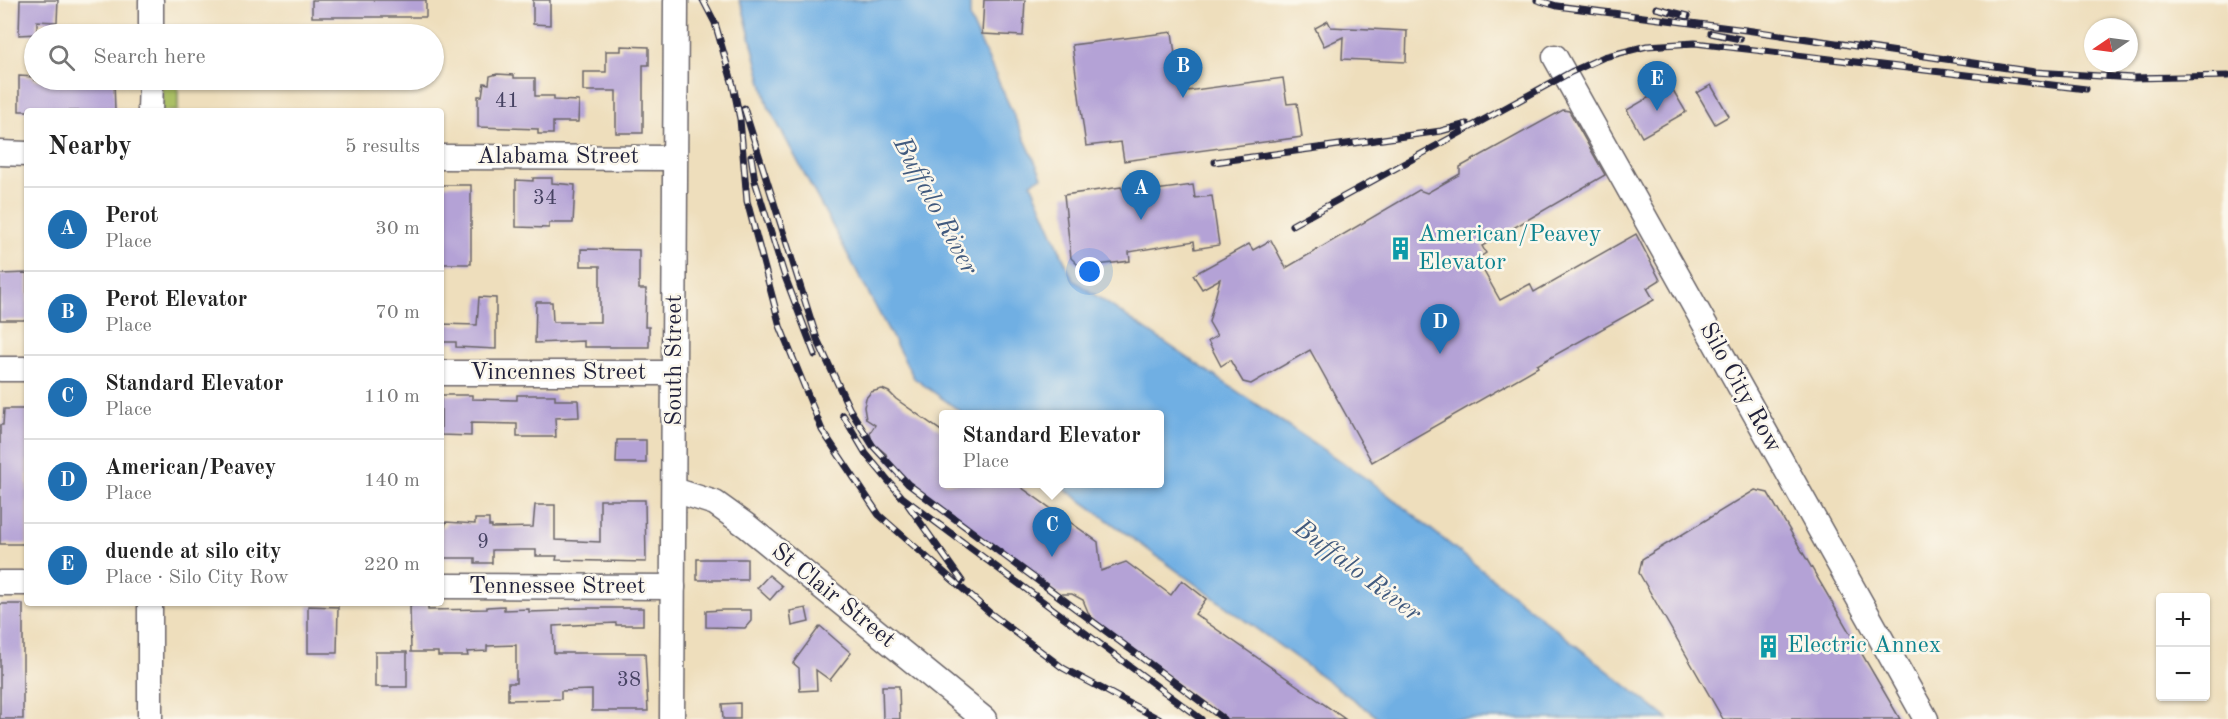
<!DOCTYPE html>
<html lang="en">
<head>
<meta charset="utf-8">
<style>
  :root { --surface:#fff; --page:#f2f2f2; --text:#222; --muted:#767676; --line:#e0e0e0; --accent:#1f6fb2 }
  body { margin:0; font-family:"Old Standard TT",serif; background:var(--page); color:var(--text) }
  .controls { position:absolute; right:18px; bottom:18px; display:grid; overflow:hidden; border-radius:6px; box-shadow:0 2px 4px #0004 }
  .controls button { width:54px; height:54px; display:grid; place-items:center; padding:0; border:0; border-bottom:2px solid var(--line); background:var(--surface); color:var(--text); font:30px sans-serif }
  .compass { position:absolute; left:2084px; top:18px; width:54px; height:54px; border-radius:50%; background:var(--surface); box-shadow:0 2px 4px #0004; rotate:257deg }
  .you { position:absolute; left:1090px; top:272px; width:21px; height:21px; margin:-15px; border:4px solid #fff; border-radius:50%; background:#1a73e8; box-shadow:0 0 0 9px #1a73e833 }
  .badge { display:grid; place-items:center; width:39px; height:39px; border-radius:50%; background:var(--accent); color:#fff; font-size:20px; font-weight:700 }
  .pin { position:absolute; translate:-50% -50px; filter:drop-shadow(0 2px 3px #0008) }
  .pin::after { content:''; position:absolute; top:32px; width:21px; height:18px; background:inherit; clip-path:polygon(0 0,100% 0,50% 100%) }
  .popup { position:absolute; left:939px; top:410px; width:225px; height:78px; box-sizing:border-box; display:grid; place-content:center; border-radius:6px; background:var(--surface); filter:drop-shadow(0 2px 4px #0005); font-size:20px; white-space:nowrap; color:var(--muted) }
  .popup b { font-size:22px; color:var(--text) }
  .popup::after { content:''; position:absolute; left:50%; top:100%; margin-left:-12px; border:12px solid transparent; border-top-color:var(--surface) }
  .list { margin:0; padding:0; list-style:none }
  h2 { display:flex; justify-content:space-between; align-items:center; height:78px; margin:0; padding:0 24px; font-size:26px }
  h2 small { font-size:20px; font-weight:400; color:var(--muted) }
  .list li { display:grid; grid-template-columns:39px 1fr auto; gap:18px; align-items:center; box-sizing:border-box; height:84px; padding:0 24px; border-top:2px solid var(--line) }
  .list b { display:block; font-size:22px; white-space:nowrap }
  .list p { margin:0; font-size:20px; white-space:nowrap; color:var(--muted) }
  .list em { font-size:20px; font-style:normal; color:var(--muted) }
  .icon { flex:none; width:33px; height:33px; fill:none; stroke:currentColor; stroke-width:2; stroke-linecap:round; stroke-linejoin:round }
  .map { position:relative; flex:none; width:2228px; height:719px; overflow:hidden }
  .search { position:absolute; background:var(--surface); box-shadow:0 2px 4px #0004; left:24px; top:24px; width:420px; height:66px; display:flex; align-items:center; gap:15px; box-sizing:border-box; padding:0 21px; border-radius:33px; color:var(--muted); font-size:22px }
  .panel { position:absolute; background:var(--surface); box-shadow:0 2px 4px #0004; left:24px; top:108px; width:420px; height:498px; border-radius:6px }
  .map>svg:first-child { display:block }
</style>
</head>
<body>
<div class="map">
<svg width="2228" height="719" viewBox="0 0 2228 719">
  <rect width="100%" height="100%" fill="#fbf7ec"/>
  <filter id="ink" filterUnits="userSpaceOnUse"><feTurbulence type="fractalNoise" baseFrequency=".0167" numOctaves="2"/><feDisplacementMap in="SourceGraphic" scale="12" xChannelSelector="R" yChannelSelector="G"/><feConvolveMatrix kernelMatrix="1 2 1 2 8 2 1 2 1" color-interpolation-filters="sRGB"/></filter>
  <filter id="wash" filterUnits="userSpaceOnUse"><feTurbulence type="fractalNoise" baseFrequency=".008" numOctaves="4" result="noise"/><feDisplacementMap in="SourceGraphic" scale="24" xChannelSelector="R" yChannelSelector="G"/><feGaussianBlur stdDeviation="1.35" result="paint"/><feColorMatrix in="noise" values="0 0 0 0 0 0 0 0 0 0 0 0 0 0 0 0 0 1.4 0 .05"/><feComposite in="paint" operator="in"/></filter>
  <g filter="url(#wash)">
    <rect width="100%" height="100%" fill="#eedebc"/>
    <rect fill="#abc065" stroke="#667150" stroke-width="1.5" x="162" y="80" width="16" height="31"/>
    <polygon fill="#6fafe3" stroke="#48688f" stroke-width="1.5" points="739,0 970,0 970,19 1042,177 1031,183 1073,280 1377,486 1668,719 1380,719 1058,484 1160,484 1160,414 964,414 914,378 768,106 743,9"/>
    <g id="blocks">
      <g fill="#b4a2d6">
        <polygon points="20,0 58,0 57,22 37,21 37,34 19,35"/>
        <rect x="312" y="0" width="114" height="17"/>
        <polygon points="533,0 550,0 550,25 533,24"/>
        <polygon points="984,0 1025,0 1023,36 982,34"/>
        <polygon points="1328,21 1331,27 1407,31 1406,62 1342,59 1343,37 1324,46 1315,28"/>
        <polygon points="1172,32 1180,92 1283,78 1287,104 1297,103 1302,137 1124,161 1121,142 1086,146 1072,45"/>
        <polygon points="621,46 649,47 649,65 643,65 643,133 616,133 616,91 583,91 583,72 606,72 606,51 621,51"/>
        <polygon points="497,74 514,75 514,78 535,78 535,96 554,96 554,100 579,101 578,122 553,122 553,134 538,134 538,129 478,127 478,96 482,96 484,83 489,84 490,76"/>
        <polygon points="19,76 34,77 34,80 114,80 115,111 19,111"/>
        <polygon points="1670,85 1686,112 1642,137 1627,110"/>
        <polygon points="1711,85 1729,116 1715,124 1697,93"/>
        <polygon points="1563,110 1569,111 1605,175 1482,246 1486,253 1477,259 1500,300 1530,284 1534,292 1636,234 1660,280 1647,288 1654,300 1537,365 1538,367 1372,462 1310,350 1251,384 1243,382 1230,360 1221,366 1208,341 1217,336 1209,322 1220,279 1202,289 1193,275 1249,244 1253,250 1271,240 1286,268 1419,190 1427,193 1460,174 1460,167"/>
        <polygon points="533,178 552,178 552,183 575,185 573,223 549,223 549,228 516,227 516,180 533,181"/>
        <rect x="441" y="185" width="30" height="79"/>
        <polygon points="1193,185 1195,198 1212,196 1219,245 1195,249 1194,241 1129,252 1130,261 1080,267 1071,258 1064,195 1121,187 1125,194"/>
        <polygon points="581,249 639,250 639,289 646,289 645,327 649,327 649,347 584,347 584,341 535,343 536,302 552,302 553,322 600,322 600,266 581,266"/>
        <polygon points="27,273 27,320 0,320 0,274"/>
        <polygon points="479,297 496,298 496,349 456,347 456,342 441,342 441,324 477,325"/>
        <polygon points="882,389 889,392 896,399 944,433 944,483 1015,483 1098,542 1101,571 1126,562 1171,595 1182,580 1206,599 1195,614 1345,719 1226,719 1091,619 1083,600 1072,594 1058,594 912,485 888,460 886,454 872,442 870,433 875,425 866,419 864,407 866,398 871,392"/>
        <polygon points="441,395 472,395 472,399 517,400 517,395 555,395 555,400 578,400 579,417 555,418 556,437 517,437 517,424 471,423 471,436 441,435"/>
        <polygon points="4,409 27,409 27,544 0,544 0,425 3,425"/>
        <polygon points="617,440 646,440 646,463 616,463"/>
        <polygon points="1755,490 1768,493 1900,719 1723,719 1639,573 1642,559"/>
        <polygon points="600,500 645,500 646,562 556,560 557,556 536,556 536,550 492,550 492,563 475,563 475,558 441,558 441,526 445,527 446,522 475,524 475,519 489,519 489,526 492,526 492,528 533,527 535,505 555,505 555,540 600,542"/>
        <rect x="697" y="559" width="50" height="21"/>
        <polygon points="769,575 782,586 770,600 757,588"/>
        <rect x="0" y="604" width="23" height="115"/>
        <polygon points="410,605 428,605 428,610 487,609 487,607 504,606 504,610 529,609 529,612 560,611 560,609 575,608 643,608 643,625 616,625 616,623 553,626 554,653 645,653 648,711 592,711 592,690 561,691 561,699 508,700 508,683 516,683 516,645 487,646 487,651 467,652 468,656 438,656 438,652 411,652"/>
        <polygon points="308,606 338,607 337,653 308,653"/>
        <polygon points="806,608 809,622 792,626 790,611"/>
        <polygon points="723,610 751,610 751,621 745,628 706,627 706,611"/>
        <polygon points="820,626 851,653 830,680 816,670 817,690 800,691 799,668 793,663"/>
        <rect x="375" y="652" width="32" height="35"/>
        <polygon points="882,686 899,686 900,719 883,719"/>
        <polygon points="740,703 740,719 723,719 722,704"/>
      </g>
    </g>
  </g>
  <g filter="url(#ink)">
    <use href="#blocks" fill-opacity="0" stroke="#696468" stroke-width="1.5"/>
    <g fill="none" stroke-linecap="round" stroke-linejoin="round">
      <defs>
        <g id="minor">
          <polyline points="151,34 151,0"/>
          <polyline points="1555,57 1926,719"/>
          <polyline points="150,111 151,80"/>
          <polyline points="0,153 27,154"/>
          <polyline points="441,157 675,158"/>
          <polyline points="0,369 27,369"/>
          <polyline points="441,373 674,373"/>
          <polyline points="674,490 715,503 747,526 984,719"/>
          <polyline points="0,583 27,583"/>
          <polyline points="441,586 673,587"/>
          <polyline points="150,719 150,603"/>
          <polyline points="672,719 676,0"/>
        </g>
      </defs>
      <use href="#minor" stroke="#696468" stroke-width="27"/>
      <use href="#minor" stroke="#fff" stroke-width="24"/>
      <defs>
        <g id="rail">
          <polyline points="703,0 715,23 733,85 740,119 747,201 780,326 822,430 879,515 990,613 1063,668 1159,719"/>
          <polyline points="1537,0 1557,6 1746,30 2035,72 2133,78 2228,76"/>
          <polyline points="1656,8 1688,16"/>
          <polyline points="1711,33 1740,39"/>
          <polyline points="744,108 817,339 849,408 873,446 908,484 1224,719"/>
          <polyline points="751,156 755,181 784,274 815,355"/>
          <polyline points="1215,162 1441,131 1467,124"/>
          <polyline points="1292,225 1571,72 1604,57 1647,46 1695,43 2086,89"/>
          <polyline points="843,415 866,454 902,497 1201,719"/>
          <polyline points="908,505 962,581"/>
        </g>
      </defs>
      <use href="#rail" stroke="#22223b" stroke-width="7"/>
      <use href="#rail" stroke="#fbf7ec" stroke-width="4.5" stroke-dasharray="14" stroke-linecap="butt"/>
    </g>
  </g>
  <defs>
    <symbol id="building-bare" viewBox="-9 -9 18 18"><path d="M-4-6H4V6H1V3H-1V6H-4ZM-2.5-4.3h1.7v1.8h-1.7ZM.8-4.3h1.7v1.8H.8ZM-2.5-1h1.7V.8h-1.7ZM.8-1h1.7V.8H.8Z" fill="#0f9aa8" stroke="#fbf7ec" stroke-width="2.5" paint-order="stroke"/></symbol>
  </defs>
  <g fill-rule="evenodd">
    <use href="#building-bare" x="1384" y="232" width="33" height="33"/>
    <use href="#building-bare" x="1752" y="630" width="33" height="33"/>
  </g>
  <g text-anchor="middle" dominant-baseline="central" stroke-width="5" stroke-linejoin="round" paint-order="stroke">
    <g font-size="21" fill="#464262">
      <text x="507" y="101">41</text>
      <text x="545" y="198">34</text>
      <text x="483" y="542">9</text>
      <text x="629" y="680">38</text>
    </g>
    <g font-size="24" fill="#22223b" stroke="#fbf7ec">
      <text x="558" y="157">Alabama Street</text>
      <text transform="translate(675 360) rotate(-90)">South Street</text>
      <text x="558" y="373">Vincennes Street</text>
      <text transform="translate(1740 388) rotate(61)">Silo City Row</text>
      <text x="557" y="587">Tennessee Street</text>
      <text transform="translate(833 596) rotate(39)">St Clair Street</text>
    </g>
    <g font-size="24" fill="#0d838f" stroke="#fbf7ec" text-anchor="start">
      <text x="1418" y="235">American/Peavey<tspan x="1418" dy="28">Elevator</tspan></text>
      <text x="1787" y="646">Electric Annex</text>
    </g>
    <g font-size="26" font-style="italic" fill="#415a7e" stroke="#fbf7ec">
      <text transform="translate(935 206) rotate(62)">Buffalo River</text>
      <text transform="translate(1357 571) rotate(37)">Buffalo River</text>
    </g>
  </g>
</svg>
<div class="controls">
<button>+</button>
<button>−</button>
</div>
<svg class="compass" viewBox="-18 -18 36 36"><path d="M0-13l5 13h-10z" fill="#e53935"/><path d="M0 13l5-13h-10z" fill="#767676"/></svg>
<div class="you"></div>
<div class="pin badge" style="left:1141px;top:220px">A</div>
<div class="pin badge" style="left:1183px;top:98px">B</div>
<div class="pin badge" style="left:1052px;top:557px">C</div>
<div class="popup"><b>Standard Elevator</b>Place</div>
<div class="pin badge" style="left:1440px;top:354px">D</div>
<div class="pin badge" style="left:1657px;top:111px">E</div>
<div class="search"><svg class="icon" aria-label="search" viewBox="0 0 24 24"><circle cx="10" cy="10" r="6"/><path d="M15 15l6 6"/></svg>Search here</div>
<section class="panel">
<h2>Nearby<small>5 results</small></h2>
<ul class="list">
<li><span class="badge">A</span><div><b>Perot</b><p>Place</p></div><em>30 m</em></li>
<li><span class="badge">B</span><div><b>Perot Elevator</b><p>Place</p></div><em>70 m</em></li>
<li><span class="badge">C</span><div><b>Standard Elevator</b><p>Place</p></div><em>110 m</em></li>
<li><span class="badge">D</span><div><b>American/Peavey</b><p>Place</p></div><em>140 m</em></li>
<li><span class="badge">E</span><div><b>duende at silo city</b><p>Place · Silo City Row</p></div><em>220 m</em></li>
</ul>
</section>
</div>
</body>
</html>
